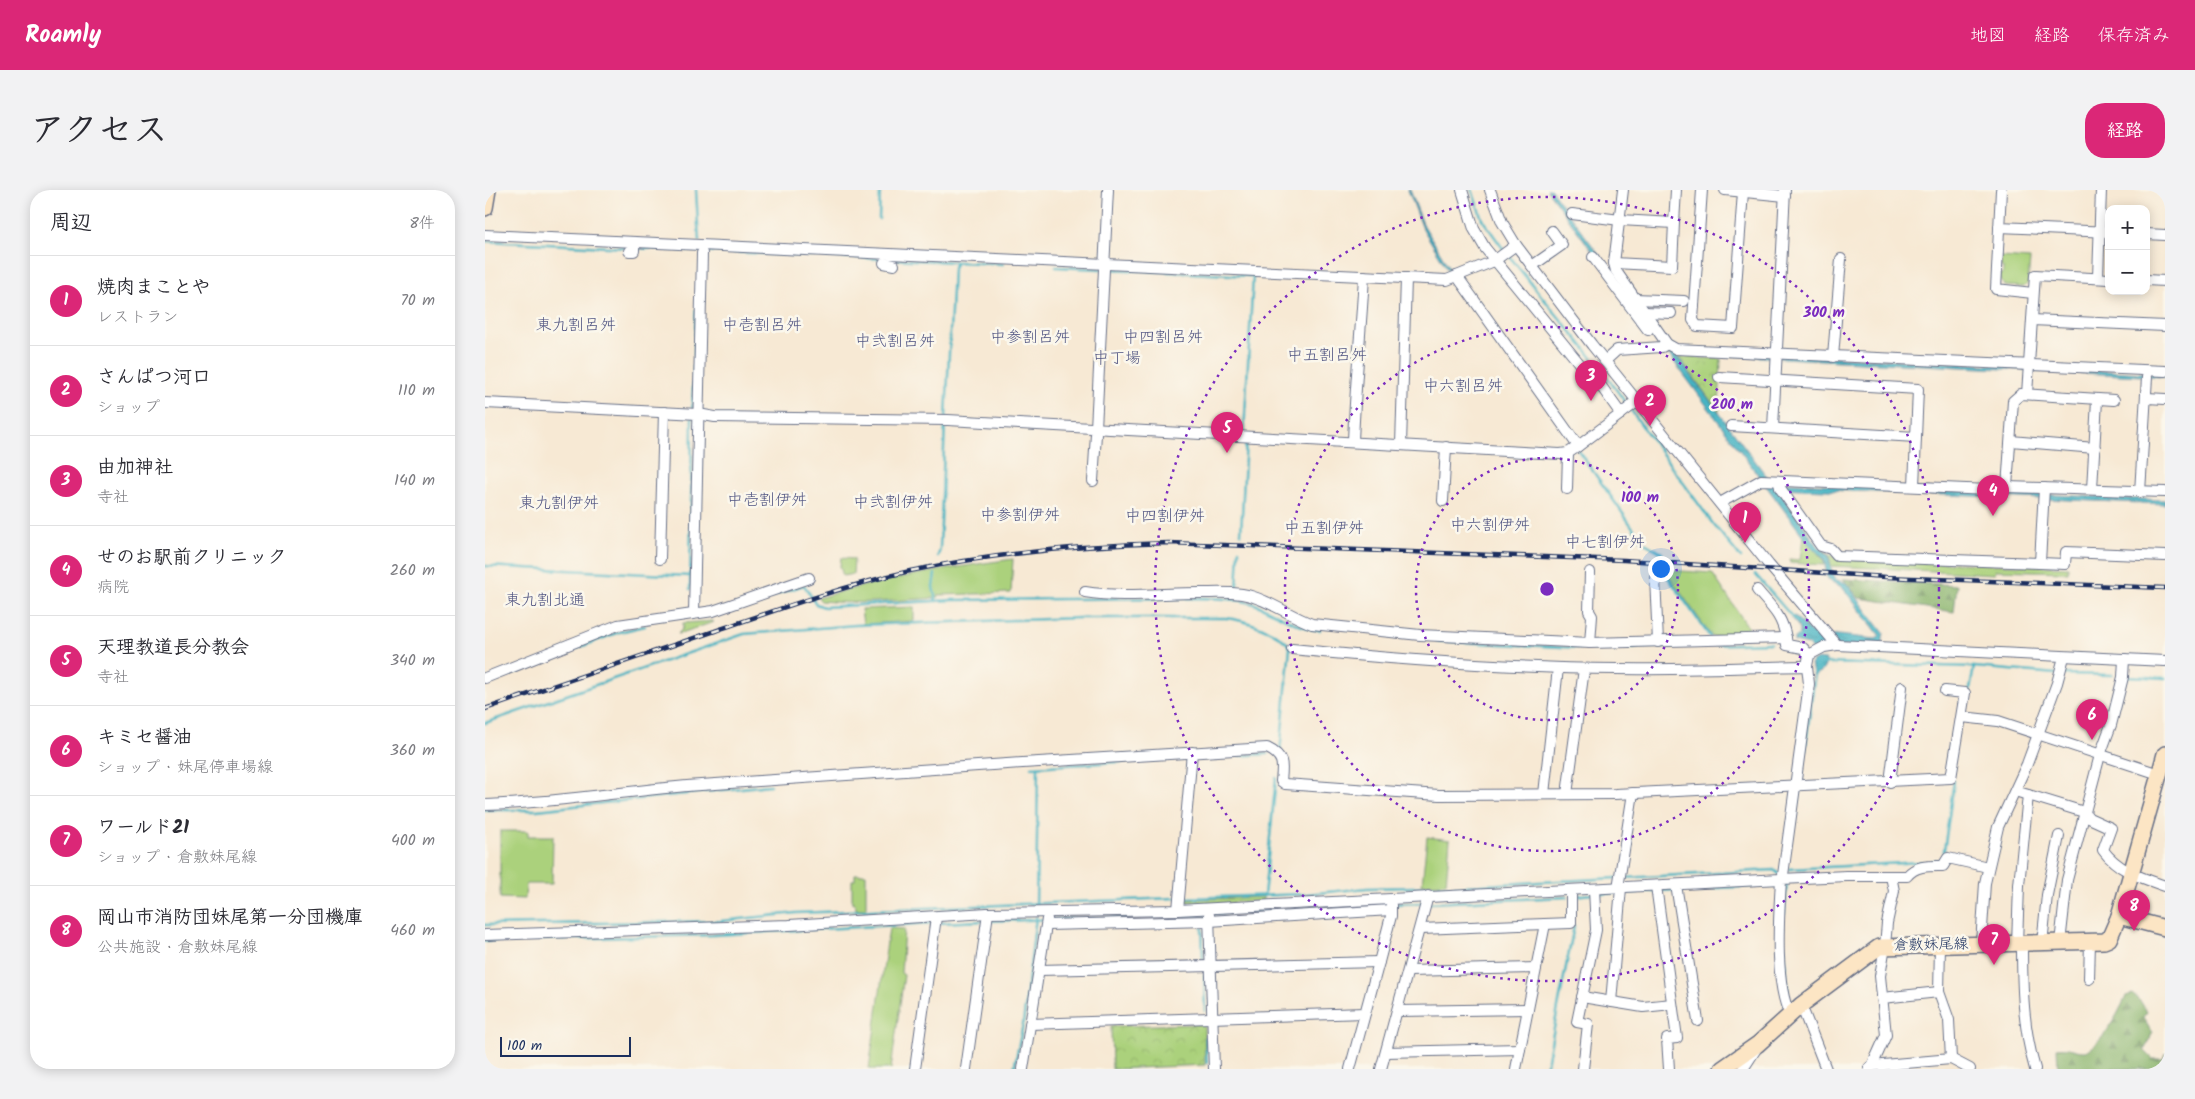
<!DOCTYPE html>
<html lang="ja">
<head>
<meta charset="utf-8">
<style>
  :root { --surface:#fff; --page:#f2f2f3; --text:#2b2b33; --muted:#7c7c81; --line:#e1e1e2; --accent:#db2777 }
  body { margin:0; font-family:Kalam,"Klee One",sans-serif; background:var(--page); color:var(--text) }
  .controls { position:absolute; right:15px; top:15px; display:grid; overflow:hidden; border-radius:10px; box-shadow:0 2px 12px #0003 }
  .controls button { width:45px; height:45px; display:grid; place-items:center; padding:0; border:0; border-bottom:1px solid var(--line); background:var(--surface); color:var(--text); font:25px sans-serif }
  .scale { position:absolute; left:15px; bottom:12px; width:131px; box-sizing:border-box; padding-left:5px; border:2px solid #1b2f5e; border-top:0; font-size:14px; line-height:18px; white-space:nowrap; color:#1b2f5e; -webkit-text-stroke:4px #fbf7ec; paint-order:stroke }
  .you { position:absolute; left:1175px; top:378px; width:18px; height:18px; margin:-12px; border:4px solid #fff; border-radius:50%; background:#1a73e8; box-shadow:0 0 0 8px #1a73e833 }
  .badge { display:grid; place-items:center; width:32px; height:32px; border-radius:50%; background:var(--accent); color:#fff; font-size:16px; font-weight:700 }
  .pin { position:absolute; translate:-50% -41px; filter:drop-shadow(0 1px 2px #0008) }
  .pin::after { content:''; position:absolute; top:26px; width:18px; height:15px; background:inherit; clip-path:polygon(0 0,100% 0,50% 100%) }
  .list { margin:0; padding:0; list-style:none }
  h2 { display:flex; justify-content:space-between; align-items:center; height:65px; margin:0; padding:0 20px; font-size:21px }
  h2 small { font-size:16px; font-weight:400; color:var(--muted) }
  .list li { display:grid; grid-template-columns:32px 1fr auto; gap:15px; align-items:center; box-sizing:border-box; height:90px; padding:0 20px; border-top:1px solid var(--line) }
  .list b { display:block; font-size:19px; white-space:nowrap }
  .list p { margin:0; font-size:16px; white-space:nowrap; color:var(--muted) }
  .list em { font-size:16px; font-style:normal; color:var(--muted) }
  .map { position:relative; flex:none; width:1680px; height:879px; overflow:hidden; border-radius:20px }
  header { display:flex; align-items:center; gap:30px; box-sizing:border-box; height:70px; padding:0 25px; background:var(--accent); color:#fff }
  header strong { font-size:24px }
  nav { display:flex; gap:28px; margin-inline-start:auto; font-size:18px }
  .intro { display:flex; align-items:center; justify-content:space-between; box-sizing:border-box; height:120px; padding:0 30px }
  h1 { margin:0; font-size:35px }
  .button { padding:12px 22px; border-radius:20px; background:var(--accent); color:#fff; font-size:18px; font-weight:700 }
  main { display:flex; gap:30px; padding:0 30px }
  aside { flex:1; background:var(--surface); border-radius:20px; box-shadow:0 2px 12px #0003 }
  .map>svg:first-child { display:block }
</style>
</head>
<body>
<header>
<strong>Roamly</strong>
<nav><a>地図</a><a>経路</a><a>保存済み</a></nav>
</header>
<div class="intro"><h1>アクセス</h1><a class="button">経路</a></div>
<main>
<aside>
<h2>周辺<small>8件</small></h2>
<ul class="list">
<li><span class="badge">1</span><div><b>焼肉まことや</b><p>レストラン</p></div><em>70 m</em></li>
<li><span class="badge">2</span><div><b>さんぱつ河口</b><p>ショップ</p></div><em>110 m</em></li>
<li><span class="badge">3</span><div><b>由加神社</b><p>寺社</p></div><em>140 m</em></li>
<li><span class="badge">4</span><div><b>せのお駅前クリニック</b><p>病院</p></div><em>260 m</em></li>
<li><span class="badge">5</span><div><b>天理教道長分教会</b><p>寺社</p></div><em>340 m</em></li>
<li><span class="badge">6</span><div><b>キミセ醤油</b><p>ショップ · 妹尾停車場線</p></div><em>360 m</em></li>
<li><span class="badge">7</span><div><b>ワールド21</b><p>ショップ · 倉敷妹尾線</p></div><em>400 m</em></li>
<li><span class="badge">8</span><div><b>岡山市消防団妹尾第一分団機庫</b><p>公共施設 · 倉敷妹尾線</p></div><em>460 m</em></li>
</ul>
</aside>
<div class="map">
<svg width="1680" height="879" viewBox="0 0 1680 879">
  <defs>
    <pattern id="forest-firs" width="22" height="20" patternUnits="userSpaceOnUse" patternTransform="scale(1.25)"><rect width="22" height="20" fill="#88b36b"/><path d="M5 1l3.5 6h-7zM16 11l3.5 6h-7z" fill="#6e925b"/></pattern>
    <pattern id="park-crowns" width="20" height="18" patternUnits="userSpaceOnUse" patternTransform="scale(1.25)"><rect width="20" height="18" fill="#abd17b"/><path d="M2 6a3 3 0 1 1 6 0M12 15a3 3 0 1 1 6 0" fill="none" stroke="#93b46d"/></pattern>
    <pattern id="water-ripples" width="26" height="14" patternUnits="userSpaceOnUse" patternTransform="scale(1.25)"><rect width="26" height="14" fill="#47b4c3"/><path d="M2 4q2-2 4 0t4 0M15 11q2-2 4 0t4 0" fill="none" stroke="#3a93a2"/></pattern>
  </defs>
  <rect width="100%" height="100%" fill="#fbf7ec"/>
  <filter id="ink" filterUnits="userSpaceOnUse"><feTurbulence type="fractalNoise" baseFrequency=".02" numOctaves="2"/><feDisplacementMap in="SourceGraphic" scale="10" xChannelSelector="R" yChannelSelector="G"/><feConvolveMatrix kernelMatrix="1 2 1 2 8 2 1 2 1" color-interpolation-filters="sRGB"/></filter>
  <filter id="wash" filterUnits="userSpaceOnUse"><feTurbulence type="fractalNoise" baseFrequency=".0096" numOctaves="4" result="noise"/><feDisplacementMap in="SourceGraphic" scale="20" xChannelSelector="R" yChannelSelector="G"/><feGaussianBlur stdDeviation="1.12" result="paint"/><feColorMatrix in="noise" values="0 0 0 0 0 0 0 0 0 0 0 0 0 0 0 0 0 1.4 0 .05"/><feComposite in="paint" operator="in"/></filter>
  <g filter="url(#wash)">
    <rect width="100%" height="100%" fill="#f7e9d4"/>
    <g fill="#abd17b" stroke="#63806c">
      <polygon points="1516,67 1545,69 1543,93 1539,97 1520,96 1515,91 1515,85 1518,84 1518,78 1516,77"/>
      <polygon points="1318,346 1338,369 1339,375 1305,373 1304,369 1315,370"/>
      <polygon points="1336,358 1352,369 1583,377 1583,382 1510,380 1510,384 1346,376 1344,365"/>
      <polygon points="356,368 369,369 368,384 358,386 355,376"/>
      <path d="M528,369L526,403L453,405L452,408C414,410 374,415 336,411L333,408C397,389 462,378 528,369Z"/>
      <polygon points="1180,380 1227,383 1269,446 1227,447"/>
      <polygon points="429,417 429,431 378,434 376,419"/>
      <polygon points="227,431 229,432 193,444 198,438 198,433"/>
      <polygon points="15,641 43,641 43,646 68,646 67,694 41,694 40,709 15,708"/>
      <polygon points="942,647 965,650 961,693 937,694"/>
      <polygon points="370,684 381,684 381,719 371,719 370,713 367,713 367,690 370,690"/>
      <polygon points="778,707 778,711 697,715 697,710"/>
      <polygon points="404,738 419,739 416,783 419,785 406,879 384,879"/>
    </g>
    <g fill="url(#forest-firs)" stroke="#527164">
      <polygon points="1358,389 1472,395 1469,422 1374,408"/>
      <path d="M1647,804L1656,812L1662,822L1658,827L1667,843L1664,852L1659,860L1668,869H1678L1680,863V879H1573L1572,858C1584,856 1590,861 1599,861C1614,860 1636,819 1641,806Z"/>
    </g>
    <g fill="url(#park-crowns)" stroke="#63806c">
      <polygon points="1194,167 1236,169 1234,222"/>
      <polygon points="719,834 720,875 627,879 626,836"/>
    </g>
    <g fill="url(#water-ripples)" stroke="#317290">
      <polygon points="923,0 925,0 938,34 968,84 966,85 938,39"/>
      <polygon points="1062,0 1066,0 1184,158 1680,184 1680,187 1636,185 1196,163 1191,165 1286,292 1680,310 1680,314 1292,298 1333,356 1343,365 1349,389 1361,393 1399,443 1397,454 1326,459 1324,455 1309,452 1309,449 1315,444 1313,436 1306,428 1310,426 1325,442 1341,448 1353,445 1391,449 1395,446 1357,397 1345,391 1342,387 1339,369 1324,354"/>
      <path d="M1332,469L1341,470C1341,478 1336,484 1328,485L1326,473Z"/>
    </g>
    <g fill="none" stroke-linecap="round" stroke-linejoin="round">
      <g stroke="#47b4c3" stroke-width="2.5">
        <polyline points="211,0 214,51"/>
        <polyline points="987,0 997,29 1019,60"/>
        <polyline points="394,29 395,0"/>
        <polyline points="0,51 144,58"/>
        <polyline points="152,58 399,69"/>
        <path d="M1023,64C1061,115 1106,161 1142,215"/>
        <polyline points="404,69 518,74"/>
        <polyline points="571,77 616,79"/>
        <polyline points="621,79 766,86"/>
        <polyline points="1145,219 1228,334 1256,368"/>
        <polyline points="207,222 211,120"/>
        <polyline points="461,228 468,78 471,72"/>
        <polyline points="759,243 768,86"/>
        <polyline points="1093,260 1158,352 1177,363"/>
        <polyline points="756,344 761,249"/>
        <polyline points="453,366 455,358 460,233"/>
        <polyline points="0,376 205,386"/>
        <polyline points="1177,379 1225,447"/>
        <polyline points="450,384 448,397 451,411"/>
        <polyline points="1270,384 1308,428"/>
        <polyline points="205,399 207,227"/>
        <polyline points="752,400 754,360"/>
        <path d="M237,423L319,395L331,414L339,417L468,410L721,408C739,409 756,409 772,415C793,424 812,438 835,440"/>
        <polyline points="952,451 1096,458"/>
        <polyline points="1119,458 1286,453"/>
        <polyline points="1339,473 1489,477 1571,484"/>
        <polyline points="1576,484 1627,485"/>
        <polyline points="1642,486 1680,488"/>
        <polyline points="0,494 134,442 160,436"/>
        <polyline points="1484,504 1489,477"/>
        <path d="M0,533L259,444L371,435L595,428H741C760,430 794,441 805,457L795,563"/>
        <polyline points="709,568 783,564"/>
        <polyline points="547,577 704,568"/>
        <polyline points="1316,593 1330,482"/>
        <polyline points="1312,618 1315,598"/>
        <polyline points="0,620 52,620 285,595"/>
        <polyline points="1447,671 1456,670 1458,667 1469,591"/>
        <polyline points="1304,679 1437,672"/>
        <polyline points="1138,688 1289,680 1295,685"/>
        <polyline points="1195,700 1292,695"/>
        <polyline points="1175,701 1190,700"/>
        <polyline points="1138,703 1170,701"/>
        <polyline points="1113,704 1132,703"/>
        <polyline points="779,706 791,588"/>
        <polyline points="1088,706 1107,704"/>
        <polyline points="697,708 822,704 882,698 978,696 1132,688"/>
        <polyline points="943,713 1082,707"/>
        <polyline points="908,714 938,713"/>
        <polyline points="551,718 553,577"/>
        <polyline points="726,724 880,715"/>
        <polyline points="1299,724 1302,692"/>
        <polyline points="504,731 720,725"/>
        <polyline points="454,733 498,731"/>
        <polyline points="0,735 236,731 311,723 690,708"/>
        <polyline points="717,738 718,768"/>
        <polyline points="0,751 228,745 448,733"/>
        <polyline points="1299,757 1303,804"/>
        <polyline points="719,785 720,821"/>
        <polyline points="721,848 722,873"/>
        <polyline points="529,879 538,834 551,727"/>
        <polyline points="1061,879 1089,736"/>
      </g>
    </g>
  </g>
  <g filter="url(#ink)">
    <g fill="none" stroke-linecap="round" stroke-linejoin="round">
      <defs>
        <g id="street">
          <polyline points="977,0 989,39 1000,58 1103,184 1116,196 1136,224"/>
          <polyline points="1138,0 1129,73 1131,81 1182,154 1191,159 1680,181"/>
          <polyline points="1217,0 1208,130 1212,136 1248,138 1258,2"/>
          <polyline points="1240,0 1300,6"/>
          <polyline points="1516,0 1511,99 1548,103"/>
          <polyline points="1679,0 1680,0"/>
          <polyline points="1087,24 1135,30 1189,33 1187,76 1129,73"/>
          <polyline points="1189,33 1191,0"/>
          <polyline points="1514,37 1624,42"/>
          <polyline points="1661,44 1680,45"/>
          <polyline points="0,45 962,90 1009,71 1031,55"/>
          <polyline points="144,61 149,61 149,52"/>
          <polyline points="1108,67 1163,140"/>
          <polyline points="399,73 409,75"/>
          <polyline points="1047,76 1077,55 1067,41"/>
          <polyline points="972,86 1093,256"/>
          <polyline points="1613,88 1616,0"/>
          <polyline points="1661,90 1680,91"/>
          <polyline points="1150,109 1199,111"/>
          <polyline points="1159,122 1186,123"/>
          <polyline points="1547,130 1680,136"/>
          <polyline points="1348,167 1356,69"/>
          <polyline points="1120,171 1132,160 1177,157 1182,154"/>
          <polyline points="1234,187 1433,199 1429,296"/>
          <polyline points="1542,204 1550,85 1624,89"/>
          <polyline points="1662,208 1680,209"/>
          <polyline points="0,213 213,224 230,227 463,230 1075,264 1083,263 1092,257 1153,211"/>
          <polyline points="1246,236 1431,247"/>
          <polyline points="611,238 623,0"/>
          <polyline points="1288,238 1300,0"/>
          <polyline points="1526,251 1610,258"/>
          <path d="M868,252C870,196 876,142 879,86"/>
          <polyline points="916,255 921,88"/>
          <polyline points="608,291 611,244"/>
          <polyline points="1294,292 1295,298 1336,356 1346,359 1352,366 1555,373 1559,298"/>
          <polyline points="1522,297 1528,211 1536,204 1629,210"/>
          <polyline points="1082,299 1083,263"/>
          <polyline points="1607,299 1612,210"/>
          <polyline points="1655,302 1662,187"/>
          <polyline points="958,311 961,257"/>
          <polyline points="1235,313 1276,290 1504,300 1522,297 1680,302"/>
          <polyline points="175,369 179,222"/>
          <polyline points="1555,373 1580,374 1581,362 1680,366"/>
          <polyline points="1170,388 1173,452"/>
          <path d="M1272,400C1286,417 1297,425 1301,448"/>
          <path d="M600,402C636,408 677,403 715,403C728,403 743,402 757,404C781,408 803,425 827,434L935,445L1105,453L1301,448L1302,455L1318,458L1324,465"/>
          <polyline points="209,423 217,63"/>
          <polyline points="1105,453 1107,426 1104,421 1105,382"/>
          <polyline points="1352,455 1680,471"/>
          <path d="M807,459C915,470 1024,478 1132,479C1196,480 1259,477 1322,476"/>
          <polyline points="0,488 133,435 228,421 324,388"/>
          <polyline points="1477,527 1513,531 1674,584"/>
          <polyline points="1405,592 1417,497"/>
          <path d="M1530,601L1599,622L1604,628L1626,638L1618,660C1633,681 1657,688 1680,696"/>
          <polyline points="1059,604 1073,478"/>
          <polyline points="1082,604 1099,479"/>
          <path d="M0,615C72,613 144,600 216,595C405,581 593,569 782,558C799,566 798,574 796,591L800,594L954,605L1130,604L1466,588L1480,503L1460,501"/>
          <polyline points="1191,695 1213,831"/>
          <polyline points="1171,696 1192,848 1182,849 1184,879"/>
          <polyline points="1133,698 1148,603"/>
          <polyline points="693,720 707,562"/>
          <polyline points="724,725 729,879"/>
          <polyline points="562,735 724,731 906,720"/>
          <polyline points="936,739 1086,733 1086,700"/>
          <polyline points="0,745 304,735 503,723 693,720 1296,689 1298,685 1324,494 1322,476 1324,465 1339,457 1352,455 1284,375 1107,155 1031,55 1017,32 1005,0"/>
          <path d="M1537,753C1537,796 1538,838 1550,879"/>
          <polyline points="1575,753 1582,690 1615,565 1626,535 1638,487 1639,469"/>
          <polyline points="1496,754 1500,693 1513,637 1542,574 1572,493 1579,467"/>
          <polyline points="1532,754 1534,695 1543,605"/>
          <polyline points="1557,754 1562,705 1574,646"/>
          <polyline points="1455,756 1454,802 1464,830 1466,869"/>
          <polyline points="554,780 894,772"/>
          <polyline points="924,781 1051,778"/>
          <polyline points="1604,789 1605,752"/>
          <polyline points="1097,807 1158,817 1187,814"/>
          <polyline points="1397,808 1454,802"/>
          <polyline points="1126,812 1136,698"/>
          <polyline points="1316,815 1341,879"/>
          <polyline points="913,821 1043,819"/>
          <path d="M1305,825C1289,792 1294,727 1296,689L1362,686H1422C1431,675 1444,676 1458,676L1463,668L1503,677"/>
          <polyline points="545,834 880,823"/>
          <polyline points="901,862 1035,859"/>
          <polyline points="1387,876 1401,845 1395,786 1400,756 1402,733 1409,701 1406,686"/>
          <polyline points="1384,878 1387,876 1466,869 1485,879"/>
          <polyline points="430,879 451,727"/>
          <polyline points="481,879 503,723"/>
          <polyline points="538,879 562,729"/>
          <polyline points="865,879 894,772 906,726 906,715"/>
          <polyline points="896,879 943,706"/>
          <polyline points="1031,879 1060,734"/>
          <polyline points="1098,879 1103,834 1092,832 1111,740 1109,699"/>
          <polyline points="1258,879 1271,859"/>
        </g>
        <g id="secondary">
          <polyline points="0,18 3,0"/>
          <polyline points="1634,726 1680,738"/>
          <polyline points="1237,879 1273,854 1316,815 1394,757 1619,751 1624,749 1634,726 1680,564"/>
        </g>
      </defs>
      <use href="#street" stroke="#687087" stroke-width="12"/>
      <use href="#secondary" stroke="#687087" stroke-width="18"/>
      <use href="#street" stroke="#fff" stroke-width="10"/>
      <use href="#secondary" stroke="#fce5c4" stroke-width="15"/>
      <defs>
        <path id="rail" d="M0,519C76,493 153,467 230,441C294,419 358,396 425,381C511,363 597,355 684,353L1139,370L1401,387L1680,398"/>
      </defs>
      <use href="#rail" stroke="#1b2f5e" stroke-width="4.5"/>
      <use href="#rail" stroke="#fbf7ec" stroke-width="2.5" stroke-dasharray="8" stroke-linecap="butt"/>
    </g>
  </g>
  <g fill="none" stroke="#7b2cbf" stroke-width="2.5" stroke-dasharray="2.5 5">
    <circle cx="1062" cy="399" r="131"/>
    <circle cx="1062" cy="399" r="262"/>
    <circle cx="1062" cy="399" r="392"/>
  </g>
  <g text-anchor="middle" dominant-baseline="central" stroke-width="5" stroke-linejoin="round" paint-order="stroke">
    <g font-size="15" fill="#1b2f5e" stroke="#fbf7ec">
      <text transform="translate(1446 755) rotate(-1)">倉敷妹尾線</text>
    </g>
    <g font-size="16" fill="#525683" stroke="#fbf7ec">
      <text x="91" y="135">東九割呂舛</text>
      <text x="277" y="135">中壱割呂舛</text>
      <text x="545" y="147">中参割呂舛</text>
      <text x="678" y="147">中四割呂舛</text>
      <text x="410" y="151">中弐割呂舛</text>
      <text x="842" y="165">中五割呂舛</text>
      <text x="632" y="168">中丁場</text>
      <text x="978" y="196">中六割呂舛</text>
      <text x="282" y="310">中壱割伊舛</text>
      <text x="408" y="312">中弐割伊舛</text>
      <text x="74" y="313">東九割伊舛</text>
      <text x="535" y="325">中参割伊舛</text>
      <text x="680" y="326">中四割伊舛</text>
      <text x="1005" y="335">中六割伊舛</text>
      <text x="839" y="338">中五割伊舛</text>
      <text x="1120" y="352">中七割伊舛</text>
      <text x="60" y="410">東九割北通</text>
    </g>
  </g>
  <circle cx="1062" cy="399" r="8" fill="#7b2cbf" stroke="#fbf7ec" stroke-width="2.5"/>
  <g font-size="15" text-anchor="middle" font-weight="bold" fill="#7b2cbf" stroke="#fbf7ec" stroke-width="5" stroke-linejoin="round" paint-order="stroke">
    <text x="1339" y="127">300 m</text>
    <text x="1247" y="219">200 m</text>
    <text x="1155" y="312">100 m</text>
  </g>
</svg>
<div class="controls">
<button>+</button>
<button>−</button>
</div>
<div class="scale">100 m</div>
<div class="you"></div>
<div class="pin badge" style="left:1260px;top:353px">1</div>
<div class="pin badge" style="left:1165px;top:236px">2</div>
<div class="pin badge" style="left:1106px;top:211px">3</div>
<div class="pin badge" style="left:1508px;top:326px">4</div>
<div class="pin badge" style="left:742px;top:263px">5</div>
<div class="pin badge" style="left:1607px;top:550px">6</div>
<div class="pin badge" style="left:1509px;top:775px">7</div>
<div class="pin badge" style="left:1649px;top:741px">8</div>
</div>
</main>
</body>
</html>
